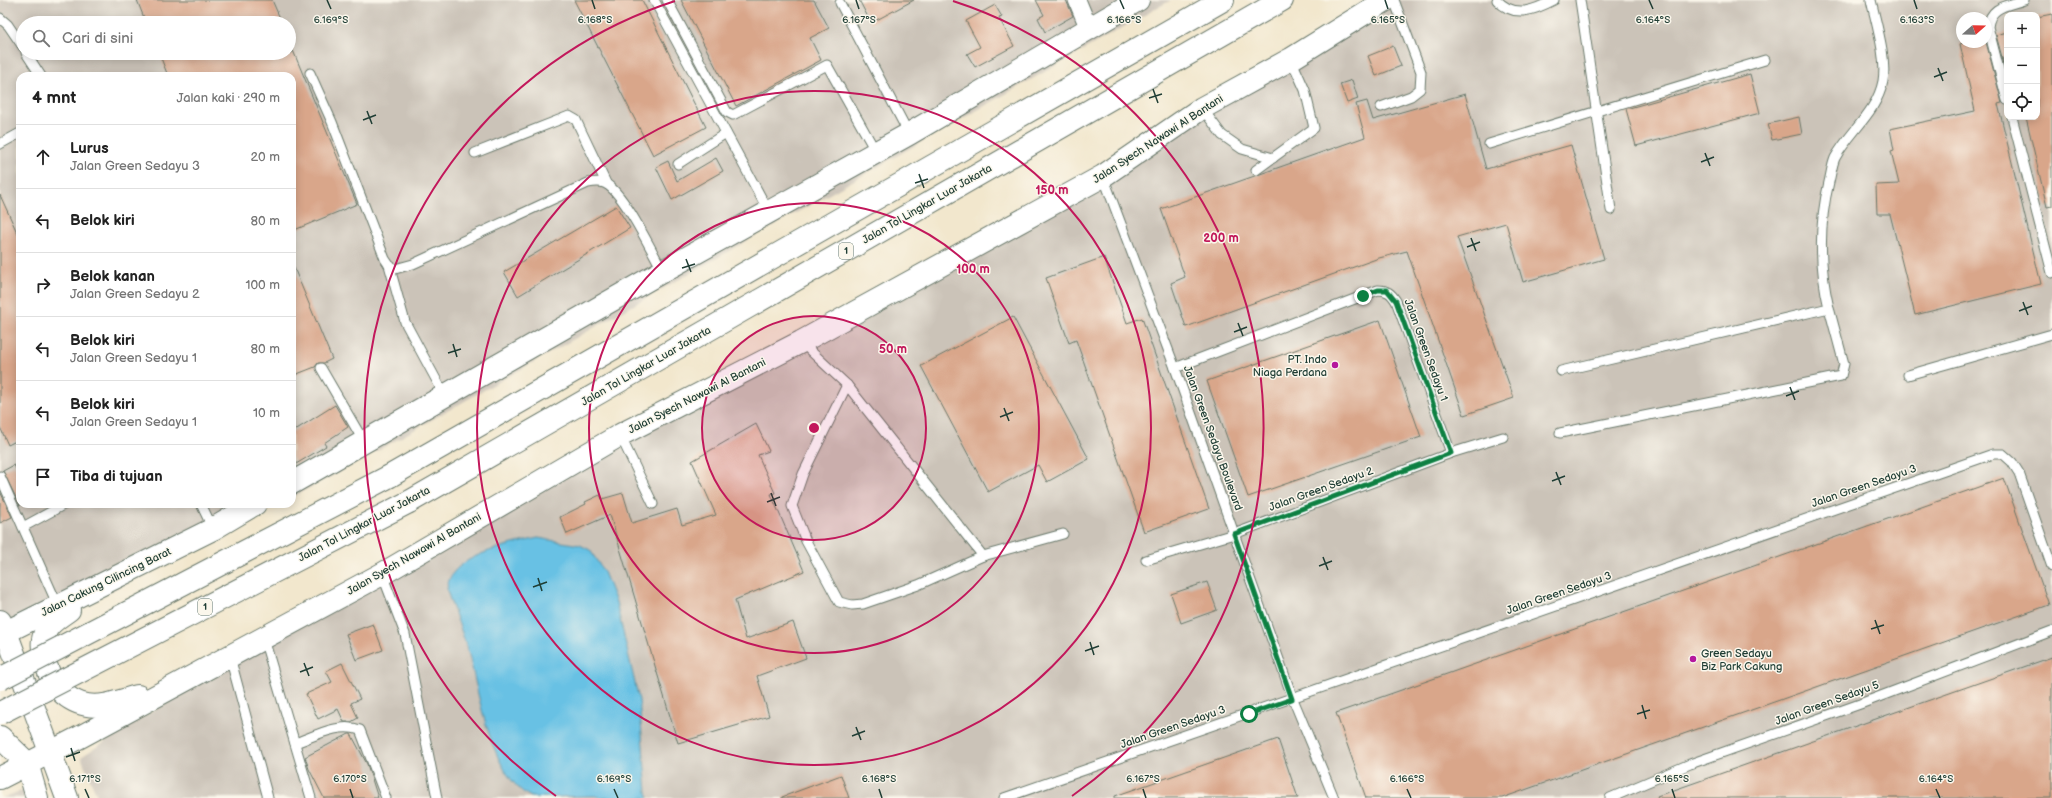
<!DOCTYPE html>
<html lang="id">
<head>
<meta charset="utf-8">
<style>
  :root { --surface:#fff; --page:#f2f2f2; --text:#222; --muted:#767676; --line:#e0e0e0 }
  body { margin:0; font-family:"Balsamiq Sans",sans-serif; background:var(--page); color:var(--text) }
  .controls { position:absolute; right:12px; top:12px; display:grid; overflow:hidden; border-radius:8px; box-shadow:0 2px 10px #0003 }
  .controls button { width:36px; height:36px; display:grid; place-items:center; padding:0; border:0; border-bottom:1px solid var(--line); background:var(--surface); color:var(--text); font:20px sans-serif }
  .compass { position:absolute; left:1956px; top:12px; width:36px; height:36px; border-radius:50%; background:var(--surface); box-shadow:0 2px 10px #0003; rotate:70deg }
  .stop { position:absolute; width:12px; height:12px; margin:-9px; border:3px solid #0b8043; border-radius:50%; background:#fff }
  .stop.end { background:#0b8043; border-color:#fff; box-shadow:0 1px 4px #0008 }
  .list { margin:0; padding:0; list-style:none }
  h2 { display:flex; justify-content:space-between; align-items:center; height:52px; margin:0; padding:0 16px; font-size:17px }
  h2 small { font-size:13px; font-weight:400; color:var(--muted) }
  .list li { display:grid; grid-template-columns:26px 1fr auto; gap:12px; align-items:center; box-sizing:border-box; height:64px; padding:0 16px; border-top:1px solid var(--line) }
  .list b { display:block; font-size:15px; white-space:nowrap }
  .list p { margin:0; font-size:13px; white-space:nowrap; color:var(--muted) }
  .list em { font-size:13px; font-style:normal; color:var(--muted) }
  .icon { flex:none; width:22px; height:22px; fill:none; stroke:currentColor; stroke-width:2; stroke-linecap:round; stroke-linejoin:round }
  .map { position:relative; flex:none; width:2052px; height:798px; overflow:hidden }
  .search { position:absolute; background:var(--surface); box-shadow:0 2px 10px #0003; left:16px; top:16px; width:280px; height:44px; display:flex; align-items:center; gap:10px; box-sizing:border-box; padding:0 14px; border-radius:22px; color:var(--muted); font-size:15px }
  .panel { position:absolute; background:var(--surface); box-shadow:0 2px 10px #0003; left:16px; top:72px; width:280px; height:436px; border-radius:12px }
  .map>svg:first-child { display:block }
</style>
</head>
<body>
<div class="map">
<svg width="2052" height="798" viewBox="0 0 2052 798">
  <rect width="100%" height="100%" fill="#fbf7ec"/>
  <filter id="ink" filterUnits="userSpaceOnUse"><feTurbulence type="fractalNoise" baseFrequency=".025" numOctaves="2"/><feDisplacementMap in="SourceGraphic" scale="8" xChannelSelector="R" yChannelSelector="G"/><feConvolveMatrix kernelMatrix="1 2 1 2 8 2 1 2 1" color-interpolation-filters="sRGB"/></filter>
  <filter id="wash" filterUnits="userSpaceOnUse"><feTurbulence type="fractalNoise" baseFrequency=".012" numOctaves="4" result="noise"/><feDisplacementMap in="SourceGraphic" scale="16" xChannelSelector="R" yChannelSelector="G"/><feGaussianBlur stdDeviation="0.9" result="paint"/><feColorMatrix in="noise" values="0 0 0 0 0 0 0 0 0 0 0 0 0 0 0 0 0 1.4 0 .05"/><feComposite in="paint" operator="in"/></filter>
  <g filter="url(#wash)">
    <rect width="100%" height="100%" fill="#f2e7cd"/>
    <g fill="#cbc3b8" fill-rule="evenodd">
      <path d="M0,0H1171L338,473L292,497V76H20V504H279L0,648ZM23,23H289V53H23Z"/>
      <path d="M1395,0H2052V798H98L81,757L383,564L801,342ZM2007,15H2037V117H2007ZM1962,18H1986V42H1962Z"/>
      <polygon points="23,790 25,798 2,798"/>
    </g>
    <path fill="#67c1e4" stroke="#437f8c" d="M538,538L580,545L590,550L604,572L616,602L639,700L647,792L649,798H601L595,796C582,796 540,798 531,797C491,777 479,694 469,655C463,633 454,612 447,591C446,555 511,545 538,538Z"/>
    <g id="blocks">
      <g fill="#d9a68a">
        <polygon points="137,0 272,0 282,23 146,23"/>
        <polygon points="574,0 642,0 706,127 653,155"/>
        <polygon points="681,0 814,0 829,28 810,38 821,60 736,106"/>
        <polygon points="859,0 914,0 871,23"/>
        <polygon points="1036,0 1066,0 1073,16 1045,32 1038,18 1044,15"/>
        <polygon points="995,5 1002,17 999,18 1014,46 975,67 967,54 980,47 966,21"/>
        <polygon points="2052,14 2052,206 2047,207 2026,117 2037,117 2037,17"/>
        <polygon points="2007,32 2007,76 1996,35"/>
        <polygon points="1966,42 1986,42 2002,103 1998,104 2041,284 1915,315 1890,214 1877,214 1876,185 1899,184 1891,151 1894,150 1890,129 1975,111 1960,44"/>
        <polygon points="1393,46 1401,66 1376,76 1368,56"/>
        <polygon points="292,48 357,204 292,231 292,76 168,76 159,53 292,53"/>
        <polygon points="1750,74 1760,113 1636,146 1626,109"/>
        <polygon points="1352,80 1358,99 1347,103 1340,84"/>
        <polygon points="1465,94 1486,169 1571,145 1604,259 1523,282 1506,223 1457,237 1514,398 1464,415 1407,251 1379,258 1186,327 1171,283 1185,277 1161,209 1365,137 1356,104 1367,101 1373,120"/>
        <polygon points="1799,117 1802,134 1772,140 1768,124"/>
        <polygon points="716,158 723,171 672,200 656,167 668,161 677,181"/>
        <polygon points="0,195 20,239 20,439 8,445 0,427"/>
        <polygon points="616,206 630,228 518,296 504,272"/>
        <polygon points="1104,257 1127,323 1142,318 1209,509 1144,532 1076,340 1069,343 1046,278"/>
        <polygon points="292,263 332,359 324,363 318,363 315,367 292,376"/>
        <polygon points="1013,317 1089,459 1047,482 1038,465 988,492 921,366"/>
        <polygon points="1380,320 1421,437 1248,497 1207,381"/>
        <polygon points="335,405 348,427 324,443 326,446 296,464 292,457 292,432"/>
        <polygon points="756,424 769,451 758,455 775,493 771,494 804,571 735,600 746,639 793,622 806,658 757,676 769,716 678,743 610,515 567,534 560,517 586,504 585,502 600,495 602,499 623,493 632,523 677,509 682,525 716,515 692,461"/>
        <polygon points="14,465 20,476 20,506 3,471"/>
        <polygon points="2004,478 2049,605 1502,798 1366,798 1336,713"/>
        <polygon points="0,491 12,517 0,523"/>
        <polygon points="1207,582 1217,610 1181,623 1171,594"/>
        <polygon points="373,624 383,650 356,660 346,634"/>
        <polygon points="2052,657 2052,798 1658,798 1657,796"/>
        <polygon points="342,663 360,699 351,703 358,718 351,722 344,722 338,709 318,719 306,694 332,682 326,671"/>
        <polygon points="349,734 351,734 367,764 378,798 324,798 309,769 305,757"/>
        <polygon points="1278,739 1298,798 1115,798 1115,796"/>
        <polygon points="841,775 849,798 782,798 782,797"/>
      </g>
    </g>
  </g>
  <g filter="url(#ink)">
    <use href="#blocks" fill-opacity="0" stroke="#69786a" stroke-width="1"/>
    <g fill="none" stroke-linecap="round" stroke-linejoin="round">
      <defs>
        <g id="service">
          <polyline points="654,0 769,212"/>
          <polyline points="667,0 727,112 733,115 827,65 876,152"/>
          <path d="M1497,0C1514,19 1535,10 1554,0"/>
          <polyline points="1580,0 1611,210"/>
          <polyline points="840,3 909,134"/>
          <polyline points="0,18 8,25 23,47"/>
          <polyline points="26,53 41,76"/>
          <path d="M310,73L332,122L385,259L389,265L395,269L413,264L588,183C594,182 601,181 606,184C624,193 652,252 663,271"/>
          <path d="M2007,100L1988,27C1990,6 2007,6 2024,0"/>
          <polyline points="1381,107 1411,96 1420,89 1421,72 1394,0"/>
          <polyline points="1202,108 1222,135 1242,149 1273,158"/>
          <polyline points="2012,117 2052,273"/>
          <polyline points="0,144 20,133"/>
          <polyline points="1489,144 1765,60"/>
          <polyline points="475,153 569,116 576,120 606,183"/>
          <polyline points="678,164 726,133"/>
          <polyline points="1256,170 1314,128 1305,90 1291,59"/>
          <polyline points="1103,176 1175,368 1293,699 1334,798"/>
          <polyline points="389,265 405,322 445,396"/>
          <polyline points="801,342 847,385 983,556 1063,534"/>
          <polyline points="321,368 364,442"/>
          <path d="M1175,368L1378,290C1387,290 1391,293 1396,301L1451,453"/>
          <path d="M1561,371L1829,308C1819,266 1819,223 1829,182C1831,174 1832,165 1835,158C1850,131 1877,112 1883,81C1887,58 1876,23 1871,0"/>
          <polyline points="1908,375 2052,334"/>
          <polyline points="847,385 803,474 792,506 806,541 839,602 852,605 863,604 918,585 983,556"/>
          <polyline points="1560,433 1841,376 1844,364 1829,308"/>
          <polyline points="620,435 653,504"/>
          <polyline points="0,476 58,606"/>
          <polyline points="201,504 213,529"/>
          <polyline points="23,527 65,504"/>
          <polyline points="1146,560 1234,534 1451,453 1503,437"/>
          <polyline points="382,574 405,634 437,798"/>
          <polyline points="264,639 311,798"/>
          <polyline points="230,657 268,798"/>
          <path d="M295,743C315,736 339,722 360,730L386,798"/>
          <polyline points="1004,798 1993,454 2003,454 2012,462 2019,473 2052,567"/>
          <polyline points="1610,798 1690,764 1860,704 2052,631"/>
        </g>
        <polyline id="minor" points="1077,0 1089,29"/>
        <g id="tertiary">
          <polyline points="0,621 6,632 67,798"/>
          <polyline points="0,737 27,763 37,798"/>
        </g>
        <g id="trunk">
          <polyline points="292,483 663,271 909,134 1138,0"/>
          <path d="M69,610C61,616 48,623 45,633C41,641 43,649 44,657C49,680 62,700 87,705C103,708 122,700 138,696"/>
          <polyline points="0,635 213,529 255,504"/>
          <polyline points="0,778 80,737 382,574 620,435 801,342 1103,176 1202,108 1291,59 1386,0"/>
        </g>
        <g id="motorway">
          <polyline points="390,476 1223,0"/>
          <polyline points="409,502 1282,0"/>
        </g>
      </defs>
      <use href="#service" stroke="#69786a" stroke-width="11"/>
      <use href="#minor" stroke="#69786a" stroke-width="19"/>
      <use href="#tertiary" stroke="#69786a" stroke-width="24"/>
      <use href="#trunk" stroke="#69786a" stroke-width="24"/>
      <use href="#motorway" stroke="#69786a" stroke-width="24"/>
      <use href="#service" stroke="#fff" stroke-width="9"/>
      <use href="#minor" stroke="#fff" stroke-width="17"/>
      <use href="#tertiary" stroke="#fff" stroke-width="22"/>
      <use href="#trunk" stroke="#fff" stroke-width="22"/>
      <use href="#motorway" stroke="#fff" stroke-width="22"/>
      <defs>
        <g id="motorway-bridge">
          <polyline points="0,679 390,476"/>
          <polyline points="0,713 409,502"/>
        </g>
      </defs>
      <use href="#motorway-bridge" stroke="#69786a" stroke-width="24" stroke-linecap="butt"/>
      <use href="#motorway-bridge" stroke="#fff" stroke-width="22"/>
    </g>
  </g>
  <g fill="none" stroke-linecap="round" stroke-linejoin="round" filter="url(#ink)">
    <polyline stroke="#0b8043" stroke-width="5" points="1249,714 1292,699 1234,534 1451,453 1396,301 1387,290 1378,290 1363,296"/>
  </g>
  <path fill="none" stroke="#1f3d34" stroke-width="1.5" d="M327,0L331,9M592,0L595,9M856,0L859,9M1120,0L1124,9M1385,0L1388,9M1649,0L1653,9M1914,0L1917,9M1938,68L1943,81M1934,77L1947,72M1153,89L1158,103M1149,98L1162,94M367,111L372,124M363,120L376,115M1705,153L1710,166M1701,162L1714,157M919,174L924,188M915,183L928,179M1471,238L1476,251M1467,247L1480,242M686,259L691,272M682,268L695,264M2023,302L2028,315M2019,311L2032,306M1238,323L1243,336M1234,332L1247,327M453,344L457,357M448,353L461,349M1790,387L1795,400M1786,396L1799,391M1004,408L1009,421M1000,417L1013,412M1556,472L1561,485M1552,481L1565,476M771,493L776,506M767,502L780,497M1323,557L1328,570M1319,566L1332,561M538,578L542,591M533,587L547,582M1875,620L1880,634M1871,629L1884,625M1090,642L1094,655M1085,651L1099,646M304,663L309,676M300,672L313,667M1642,705L1646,719M1637,714L1650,710M856,727L861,740M852,736L865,731M71,748L75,761M66,757L80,752M85,789L89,798M350,789L353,798M614,789L618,798M879,789L882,798M1143,789L1146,798M1407,789L1411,798M1672,789L1675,798M1936,789L1940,798"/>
  <circle cx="814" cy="428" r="112" fill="#c2185b" fill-opacity=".12"/>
  <g fill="none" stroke="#c2185b" stroke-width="2">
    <circle cx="814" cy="428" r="112"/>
    <circle cx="814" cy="428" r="225"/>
    <circle cx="814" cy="428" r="337"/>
    <path d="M556 796A449 449 0 0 1 675 1M953 1A449 449 0 0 1 1072 796"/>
  </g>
  <g fill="#b5179e" stroke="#fbf7ec" stroke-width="1.5">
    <circle cx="1335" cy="365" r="4"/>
    <circle cx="1693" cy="659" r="4"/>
  </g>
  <g text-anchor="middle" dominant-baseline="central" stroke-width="3" stroke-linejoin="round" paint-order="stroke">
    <g fill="#fbf7ec" stroke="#61756b" stroke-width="1">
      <rect x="839" y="243" width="14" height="16" rx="3"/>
      <rect x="198" y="599" width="14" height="16" rx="3"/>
    </g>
    <g font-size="10" font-weight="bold" fill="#1f3d34">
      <text x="846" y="251">1</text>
      <text x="205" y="607">1</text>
    </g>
    <g font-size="11" fill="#1f3d34" stroke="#fbf7ec">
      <text transform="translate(1158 139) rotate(-33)">Jalan Syech Nawawi Al Bantani</text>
      <text transform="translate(927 204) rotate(-30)">Jalan Tol Lingkar Luar Jakarta</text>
      <text transform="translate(1426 350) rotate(70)">Jalan Green Sedayu 1</text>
      <text transform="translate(646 366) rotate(-30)">Jalan Tol Lingkar Luar Jakarta</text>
      <text transform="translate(697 396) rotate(-27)">Jalan Syech Nawawi Al Bantani</text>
      <text transform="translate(1213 438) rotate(70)">Jalan Green Sedayu Boulevard</text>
      <text transform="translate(1864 486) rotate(-19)">Jalan Green Sedayu 3</text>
      <text transform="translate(1321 489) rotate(-20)">Jalan Green Sedayu 2</text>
      <text transform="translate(364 524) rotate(-28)">Jalan Tol Lingkar Luar Jakarta</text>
      <text transform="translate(414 554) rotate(-30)">Jalan Syech Nawawi Al Bantani</text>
      <text transform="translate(106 582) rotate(-26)">Jalan Cakung Cilincing Barat</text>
      <text transform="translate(1559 593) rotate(-19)">Jalan Green Sedayu 3</text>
      <text transform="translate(1827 703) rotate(-20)">Jalan Green Sedayu 5</text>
      <text transform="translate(1173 727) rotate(-19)">Jalan Green Sedayu 3</text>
    </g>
    <g font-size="11" fill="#1f3d34" stroke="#fbf7ec" text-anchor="end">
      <text x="1327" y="359">PT. Indo<tspan x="1327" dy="13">Niaga Perdana</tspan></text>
      <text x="1701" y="653" text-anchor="start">Green Sedayu<tspan x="1701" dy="13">Biz Park Cakung</tspan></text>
    </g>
  </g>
  <g font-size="10" text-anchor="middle" fill="#1f3d34" stroke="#fbf7ec" stroke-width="3" stroke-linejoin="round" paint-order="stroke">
    <text x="1124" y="23">6.166°S</text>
    <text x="331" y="23">6.169°S</text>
    <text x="595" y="23">6.168°S</text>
    <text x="859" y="23">6.167°S</text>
    <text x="1388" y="23">6.165°S</text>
    <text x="1653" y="23">6.164°S</text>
    <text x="1917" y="23">6.163°S</text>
    <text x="85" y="782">6.171°S</text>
    <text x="350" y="782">6.170°S</text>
    <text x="614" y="782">6.169°S</text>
    <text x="879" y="782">6.168°S</text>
    <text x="1143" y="782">6.167°S</text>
    <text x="1407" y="782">6.166°S</text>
    <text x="1672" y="782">6.165°S</text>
    <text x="1936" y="782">6.164°S</text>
  </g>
  <circle cx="814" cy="428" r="6" fill="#c2185b" stroke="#fbf7ec" stroke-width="2"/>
  <g font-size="12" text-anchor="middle" font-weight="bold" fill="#c2185b" stroke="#fbf7ec" stroke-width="3" stroke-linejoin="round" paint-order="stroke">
    <text x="1052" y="194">150 m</text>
    <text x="1221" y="242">200 m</text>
    <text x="973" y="273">100 m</text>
    <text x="893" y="353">50 m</text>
  </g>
</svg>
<div class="controls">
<button>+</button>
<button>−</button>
<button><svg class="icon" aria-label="locate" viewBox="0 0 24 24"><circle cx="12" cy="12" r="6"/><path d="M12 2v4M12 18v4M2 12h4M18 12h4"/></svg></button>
</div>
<svg class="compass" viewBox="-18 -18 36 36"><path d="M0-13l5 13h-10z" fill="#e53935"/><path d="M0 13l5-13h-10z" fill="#767676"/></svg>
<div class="stop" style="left:1249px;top:714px"></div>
<div class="stop end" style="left:1363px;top:296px"></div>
<div class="search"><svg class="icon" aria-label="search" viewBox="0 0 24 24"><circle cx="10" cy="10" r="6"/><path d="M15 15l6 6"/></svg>Cari di sini</div>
<section class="panel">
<h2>4 mnt<small>Jalan kaki · 290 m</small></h2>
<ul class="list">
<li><svg class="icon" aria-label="ahead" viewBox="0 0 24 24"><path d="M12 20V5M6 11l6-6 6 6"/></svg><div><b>Lurus</b><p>Jalan Green Sedayu 3</p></div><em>20 m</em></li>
<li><svg class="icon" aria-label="left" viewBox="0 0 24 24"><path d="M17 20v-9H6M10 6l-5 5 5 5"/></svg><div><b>Belok kiri</b></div><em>80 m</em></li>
<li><svg class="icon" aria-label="right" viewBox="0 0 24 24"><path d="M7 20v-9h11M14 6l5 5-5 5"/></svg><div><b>Belok kanan</b><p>Jalan Green Sedayu 2</p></div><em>100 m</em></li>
<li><svg class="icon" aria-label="left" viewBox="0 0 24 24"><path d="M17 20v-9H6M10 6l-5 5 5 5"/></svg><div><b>Belok kiri</b><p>Jalan Green Sedayu 1</p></div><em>80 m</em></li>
<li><svg class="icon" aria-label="left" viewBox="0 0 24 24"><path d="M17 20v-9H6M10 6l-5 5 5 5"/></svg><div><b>Belok kiri</b><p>Jalan Green Sedayu 1</p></div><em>10 m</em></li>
<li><svg class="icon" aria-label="arrive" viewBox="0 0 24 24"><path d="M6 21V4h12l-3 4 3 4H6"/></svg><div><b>Tiba di tujuan</b></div></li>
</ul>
</section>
</div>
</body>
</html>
